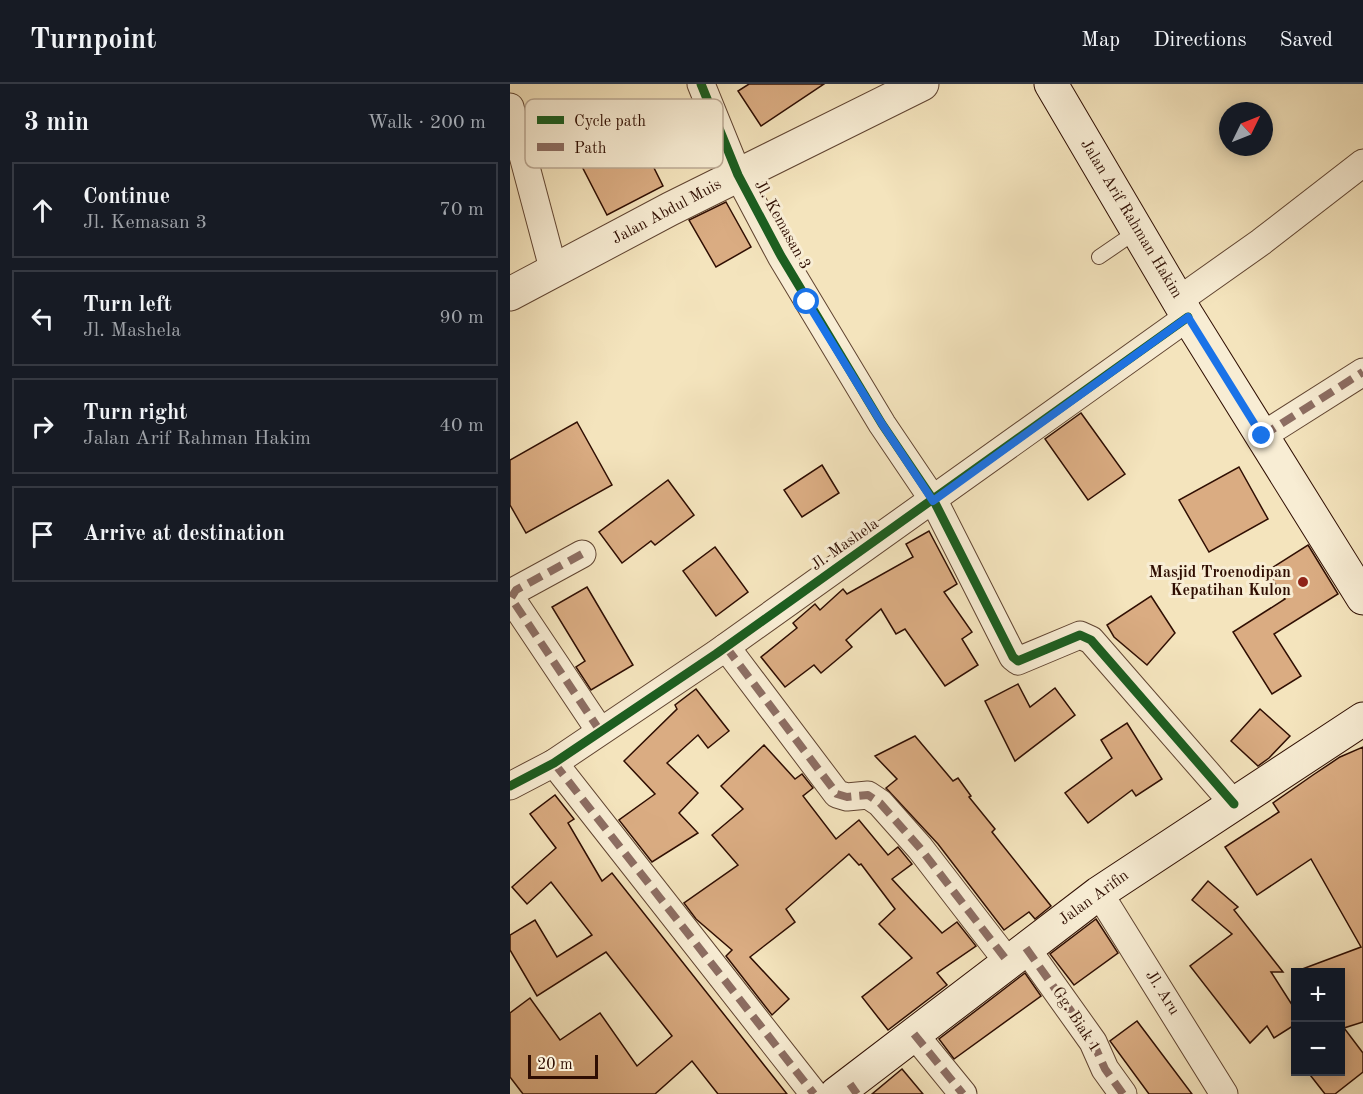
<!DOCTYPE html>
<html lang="en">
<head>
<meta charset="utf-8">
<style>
  :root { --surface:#171b24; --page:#242831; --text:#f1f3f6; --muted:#9ea1a6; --line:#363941 }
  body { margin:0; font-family:"Old Standard TT",serif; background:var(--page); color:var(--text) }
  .controls { position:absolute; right:18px; bottom:18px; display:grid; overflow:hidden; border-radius:0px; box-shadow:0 3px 15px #0003 }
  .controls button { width:54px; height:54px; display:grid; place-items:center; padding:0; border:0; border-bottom:2px solid var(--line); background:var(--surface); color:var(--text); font:30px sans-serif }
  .compass { position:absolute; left:709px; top:18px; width:54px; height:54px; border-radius:50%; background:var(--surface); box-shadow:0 3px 15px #0003; rotate:47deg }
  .scale { position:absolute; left:18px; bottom:15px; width:70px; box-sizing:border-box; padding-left:6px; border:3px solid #2f0e02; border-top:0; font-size:16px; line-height:21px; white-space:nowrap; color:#2f0e02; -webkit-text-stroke:4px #f8edd4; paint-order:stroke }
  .stop { position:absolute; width:18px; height:18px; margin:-14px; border:4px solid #1a73e8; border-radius:50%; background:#fff }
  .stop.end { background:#1a73e8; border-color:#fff; box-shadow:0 2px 6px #0008 }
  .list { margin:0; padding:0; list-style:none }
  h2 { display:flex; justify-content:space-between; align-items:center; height:78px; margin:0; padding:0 24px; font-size:26px }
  h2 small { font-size:20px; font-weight:400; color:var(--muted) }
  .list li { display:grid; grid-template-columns:39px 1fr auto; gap:18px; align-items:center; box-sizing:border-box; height:96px; margin:0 12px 12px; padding:0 12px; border:2px solid var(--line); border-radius:0px }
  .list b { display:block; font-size:22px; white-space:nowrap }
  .list p { margin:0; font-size:20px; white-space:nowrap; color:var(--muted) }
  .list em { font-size:20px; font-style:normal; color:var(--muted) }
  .icon { flex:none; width:33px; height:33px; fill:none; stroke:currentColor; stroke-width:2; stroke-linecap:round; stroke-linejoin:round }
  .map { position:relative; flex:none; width:853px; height:1010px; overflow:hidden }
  header { display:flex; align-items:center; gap:36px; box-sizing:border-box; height:84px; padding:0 30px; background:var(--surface); border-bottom:2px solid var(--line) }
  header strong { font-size:28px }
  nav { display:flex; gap:33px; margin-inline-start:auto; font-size:21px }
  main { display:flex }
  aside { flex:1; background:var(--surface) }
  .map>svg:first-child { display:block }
</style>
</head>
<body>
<header>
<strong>Turnpoint</strong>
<nav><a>Map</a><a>Directions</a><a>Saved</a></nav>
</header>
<main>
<aside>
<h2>3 min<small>Walk · 200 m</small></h2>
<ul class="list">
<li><svg class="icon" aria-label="ahead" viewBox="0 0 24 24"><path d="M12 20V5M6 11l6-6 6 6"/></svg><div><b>Continue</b><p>Jl. Kemasan 3</p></div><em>70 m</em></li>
<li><svg class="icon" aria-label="left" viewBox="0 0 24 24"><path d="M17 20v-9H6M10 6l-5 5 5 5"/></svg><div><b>Turn left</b><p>Jl. Mashela</p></div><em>90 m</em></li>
<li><svg class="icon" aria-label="right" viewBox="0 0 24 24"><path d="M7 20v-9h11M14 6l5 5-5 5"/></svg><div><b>Turn right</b><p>Jalan Arif Rahman Hakim</p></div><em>40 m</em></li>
<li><svg class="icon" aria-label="arrive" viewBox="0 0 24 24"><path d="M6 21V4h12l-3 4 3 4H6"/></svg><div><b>Arrive at destination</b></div></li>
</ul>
</aside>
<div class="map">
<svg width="853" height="1010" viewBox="0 0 853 1010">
  <rect width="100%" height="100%" fill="#f4e4bd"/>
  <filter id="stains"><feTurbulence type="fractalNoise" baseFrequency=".00333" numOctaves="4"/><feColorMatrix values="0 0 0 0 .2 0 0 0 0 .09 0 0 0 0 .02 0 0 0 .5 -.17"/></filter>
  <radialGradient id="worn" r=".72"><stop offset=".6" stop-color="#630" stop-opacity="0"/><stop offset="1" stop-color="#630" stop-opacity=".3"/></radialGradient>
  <g fill="#daac82" stroke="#2f0e02" stroke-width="1.5">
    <polygon points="239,0 314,0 251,42 228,7"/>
    <polygon points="121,38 153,102 97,131 64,67"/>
    <polygon points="216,118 241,163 206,183 179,136"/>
    <polygon points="571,329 615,390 578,416 535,355"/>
    <polygon points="67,338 102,401 16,449 0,421 0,376"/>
    <polygon points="312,381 329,409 292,433 274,406"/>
    <polygon points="729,383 758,435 699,468 669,416"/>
    <polygon points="158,396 184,431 145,461 141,457 112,479 89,448"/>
    <polygon points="419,447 447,500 434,508 462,548 452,555 468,581 435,602 395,545 386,550 371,525 336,556 342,563 311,589 304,581 275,603 251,573 287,544 283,539 305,520 310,526 333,505 337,510 403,473 396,460"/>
    <polygon points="798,461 828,510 764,550 791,592 762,610 723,548 775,515 757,487"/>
    <polygon points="205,463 238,508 206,532 173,487"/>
    <polygon points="77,503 123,581 81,606 66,583 75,577 42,523"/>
    <polygon points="641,512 665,549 637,581 604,553 597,541"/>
    <polygon points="508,600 520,623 545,604 565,631 505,677 475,617"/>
    <polygon points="186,605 219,647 198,664 188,651 157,679 188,709 169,729 188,749 142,778 109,736 145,710 114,677 167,625 165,621"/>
    <polygon points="750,625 780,652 759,674 748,682 721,657"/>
    <polygon points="617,639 652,695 626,712 622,706 578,739 555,709 602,674 591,656"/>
    <polygon points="405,652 443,697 448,694 461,712 459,713 485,745 482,748 541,822 525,835 519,828 494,846 428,760 376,704 387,695 365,672"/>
    <polygon points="254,661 285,695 292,690 303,704 293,712 326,755 349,736 378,771 388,763 402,780 382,795 432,849 447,838 466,862 427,889 437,901 378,946 352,913 402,874 369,840 385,825 351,780 349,781 339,770 276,825 285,838 240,873 279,915 262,931 216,872 222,866 186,835 174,819 228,781 202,751 233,725 211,702"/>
    <polygon points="853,663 853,938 834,944 853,969 853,988 825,1010 815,1010 797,987 831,987 831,888 787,887 851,863 801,775 747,811 715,763 769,728 763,719 803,691 830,673"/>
    <polygon points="45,711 64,735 58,739 92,797 102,789 277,1010 208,1010 182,977 145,1010 13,1010 0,993 0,929 20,914 50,956 90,929 127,982 162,952 96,868 27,912 0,866 0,851 25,836 47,873 82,851 41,798 17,820 2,803 46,764 20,730"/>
    <polygon points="698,797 728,823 724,826 773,888 761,888 786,927 786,940 764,954 757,942 740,959 680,882 722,850 682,816"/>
    <polygon points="586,835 608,869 564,901 540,870"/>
    <polygon points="515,889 531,912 444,975 429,955"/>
    <polygon points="627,937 682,1010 639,1010 600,957"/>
    <polygon points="392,985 413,1010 362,1010"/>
  </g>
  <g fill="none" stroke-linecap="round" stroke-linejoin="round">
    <defs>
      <polyline id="service" points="589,173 627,147"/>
      <g id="minor">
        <polyline points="191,0 228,91 271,172 372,340 424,417 503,573 508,577 570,551 581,556 724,720"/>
        <polyline points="0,23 44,188"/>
        <polyline points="669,216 751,158 853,79"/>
        <polyline points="752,352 853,288"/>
        <polyline points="72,470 6,506 1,514 90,647"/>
        <polyline points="216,563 327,710 337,713 358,711 370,719 410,764 498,878"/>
        <polyline points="44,679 304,1010"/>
        <polyline points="0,702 44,679 206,570 678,233"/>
        <polyline points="589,809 714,1010"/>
        <polyline points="516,864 583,958 595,985 613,1010"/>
        <polyline points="404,950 453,1010"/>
      </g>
      <polyline id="tertiary" points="0,210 160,125 412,0"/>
      <g id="secondary">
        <polyline points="541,0 678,233 853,514"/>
        <polyline points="326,1010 589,809 853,635"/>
      </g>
    </defs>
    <use href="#service" stroke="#604431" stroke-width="16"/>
    <use href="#minor" stroke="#604431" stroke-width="29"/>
    <use href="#tertiary" stroke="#604431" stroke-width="35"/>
    <use href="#secondary" stroke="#2f0e02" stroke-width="35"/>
    <use href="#service" stroke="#f8edd4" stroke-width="14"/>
    <use href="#minor" stroke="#f8edd4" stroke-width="27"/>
    <use href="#tertiary" stroke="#f8edd4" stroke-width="33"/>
    <use href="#secondary" stroke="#f8edd4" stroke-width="33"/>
    <g stroke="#8d6e63" stroke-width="8" stroke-dasharray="15 8" stroke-linecap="butt">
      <polyline points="752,352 853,288"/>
      <polyline points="72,470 6,506 1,514 90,647"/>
      <polyline points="216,563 327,710 337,713 358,711 370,719 410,764 498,878"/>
      <polyline points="44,679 304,1010"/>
      <polyline points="516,864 583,958 595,985 613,1010"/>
      <polyline points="404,950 453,1010"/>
      <polyline points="340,1000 347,1010"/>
    </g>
    <defs>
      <g id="cycleway">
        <polyline points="191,0 228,91 271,172 372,340 424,417 503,573 508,577 570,551 581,556 724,720"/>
        <polyline points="0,702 44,679 206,570 678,233"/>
      </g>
    </defs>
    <use href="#cycleway" stroke="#f8edd4" stroke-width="13"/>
    <use href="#cycleway" stroke="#1b5e20" stroke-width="9"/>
  </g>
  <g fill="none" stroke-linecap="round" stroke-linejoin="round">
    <polyline stroke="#1a73e8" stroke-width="8" points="297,218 372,340 423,417 678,233 752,352"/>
  </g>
  <circle fill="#8f2418" stroke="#f8edd4" stroke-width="2" cx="793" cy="498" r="6"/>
  <g text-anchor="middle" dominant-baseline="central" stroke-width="6" stroke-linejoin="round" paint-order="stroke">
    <g font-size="16" fill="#2f0e02" stroke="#f8edd4">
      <text transform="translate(157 128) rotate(-28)">Jalan Abdul Muis</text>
      <text transform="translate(621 135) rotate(59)">Jalan Arif Rahman Hakim</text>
      <text transform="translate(272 141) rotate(61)">Jl. Kemasan 3</text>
      <text transform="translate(335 461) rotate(-35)">Jl. Mashela</text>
      <text transform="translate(584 814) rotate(-36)">Jalan Arifin</text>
      <text transform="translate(652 909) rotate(58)">Jl. Aru</text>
      <text transform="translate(566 936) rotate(57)">Gg. Biak 1</text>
    </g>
    <g font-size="16" font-weight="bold" fill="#2f0e02" stroke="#f8edd4" text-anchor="end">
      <text x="781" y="489">Masjid Troenodipan<tspan x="781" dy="18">Kepatihan Kulon</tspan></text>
    </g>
  </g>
  <rect x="15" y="15" width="198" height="69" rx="9" fill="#f8edd4" stroke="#bcaa95" stroke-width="1.5"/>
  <rect x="27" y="32" width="27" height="8" fill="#1b5e20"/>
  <rect x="27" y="59" width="27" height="8" fill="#8d6e63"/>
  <g font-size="16" fill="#2f0e02">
    <text x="64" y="42">Cycle path</text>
    <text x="64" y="69">Path</text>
  </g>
  <rect width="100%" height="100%" filter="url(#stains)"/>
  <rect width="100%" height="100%" fill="url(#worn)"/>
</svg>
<div class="controls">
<button>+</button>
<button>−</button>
</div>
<svg class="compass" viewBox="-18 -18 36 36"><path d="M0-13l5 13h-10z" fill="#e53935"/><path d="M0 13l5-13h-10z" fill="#9ea1a6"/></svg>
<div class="scale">20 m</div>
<div class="stop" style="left:297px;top:218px"></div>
<div class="stop end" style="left:752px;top:352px"></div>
</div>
</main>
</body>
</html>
